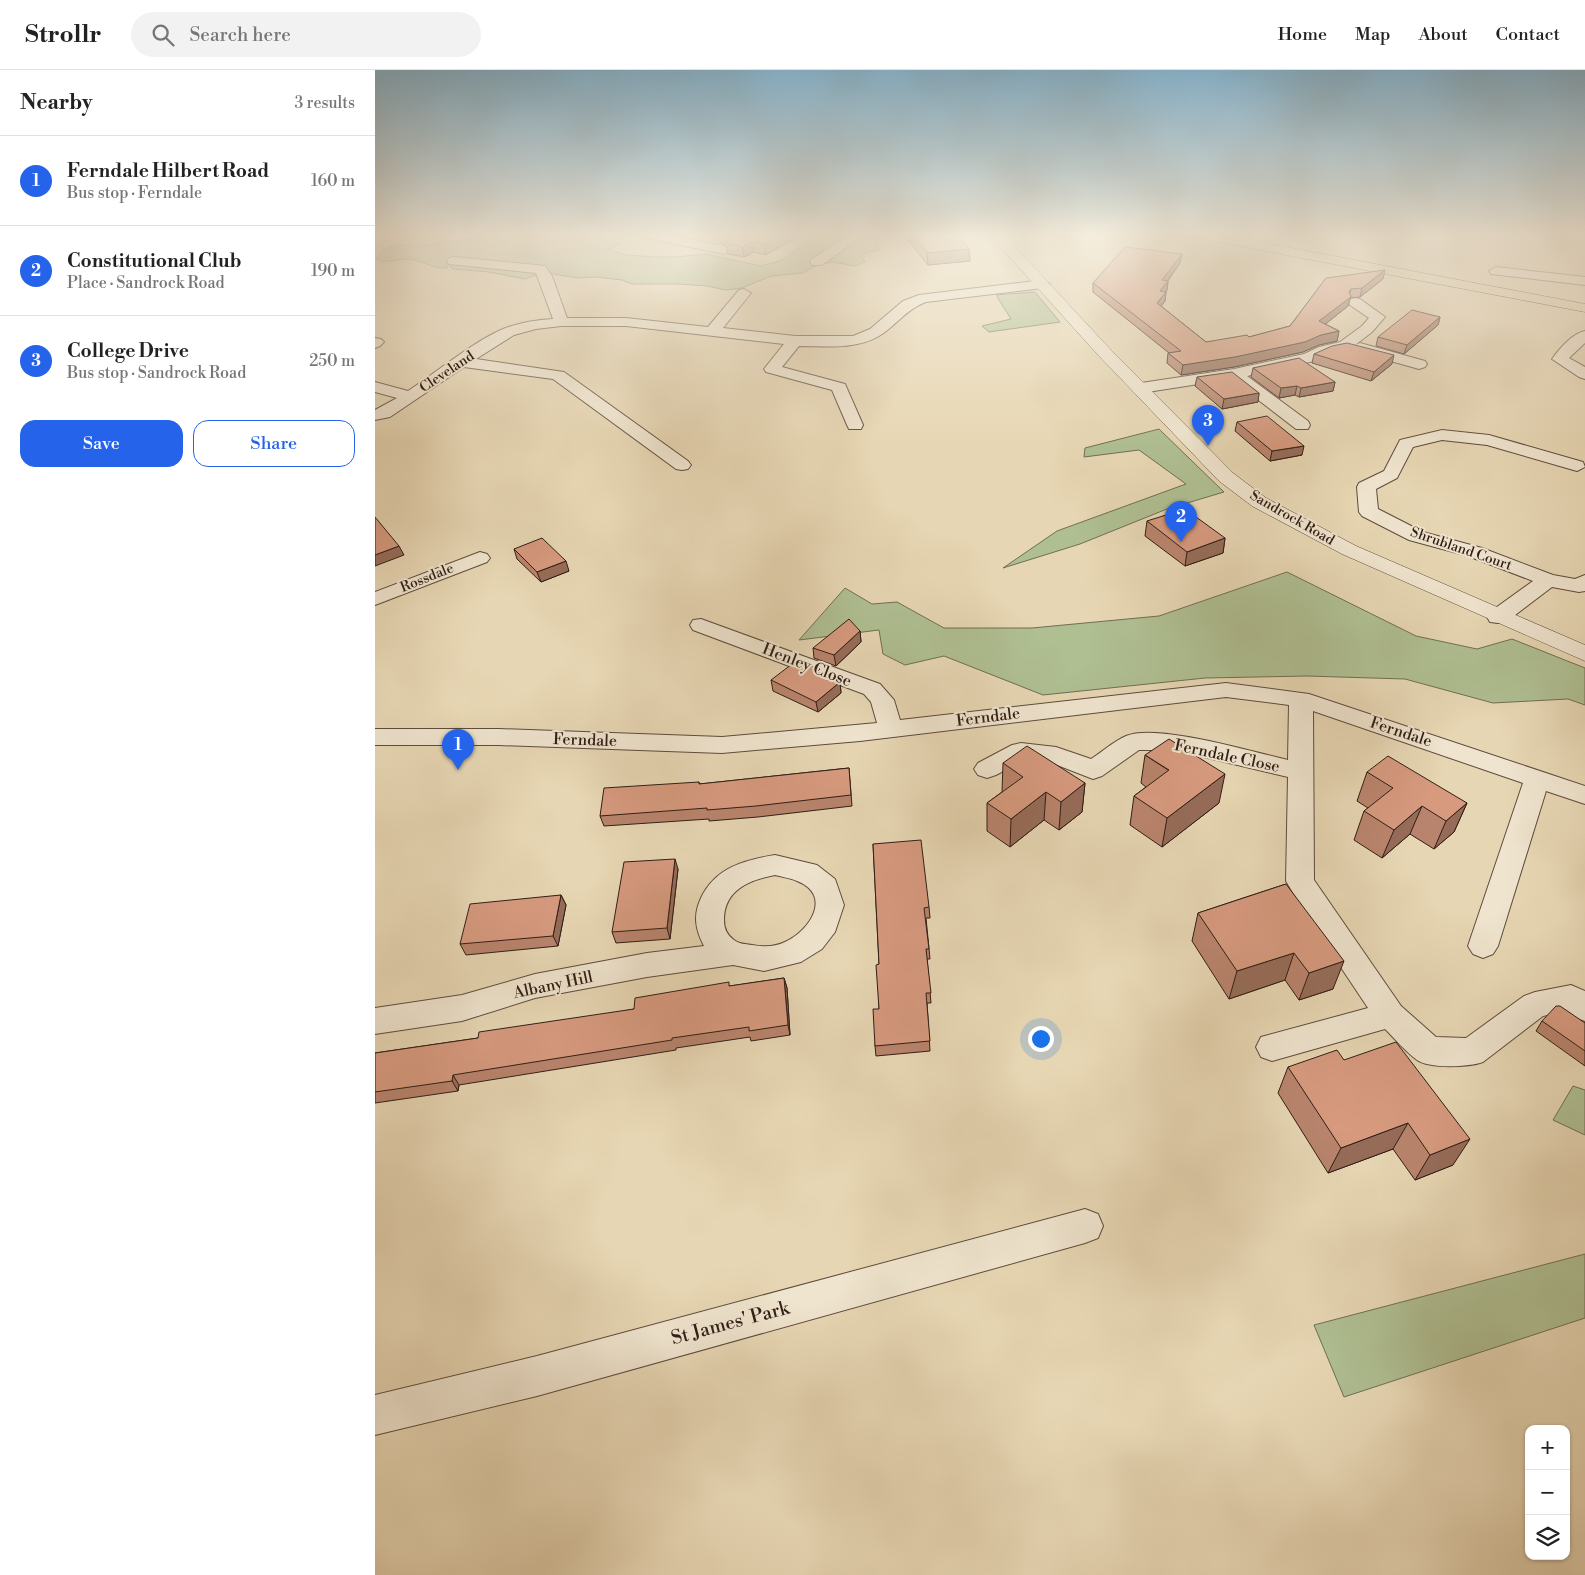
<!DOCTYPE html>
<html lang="en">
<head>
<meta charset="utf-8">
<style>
  :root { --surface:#fff; --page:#f2f2f2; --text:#222; --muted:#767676; --line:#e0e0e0; --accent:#2563eb }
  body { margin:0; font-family:"Libre Bodoni",serif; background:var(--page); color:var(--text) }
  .controls { position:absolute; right:15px; bottom:15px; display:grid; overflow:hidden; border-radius:10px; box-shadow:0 1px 4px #0004 }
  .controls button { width:45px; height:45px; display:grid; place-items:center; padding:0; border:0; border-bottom:1px solid var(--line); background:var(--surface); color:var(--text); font:25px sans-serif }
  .you { position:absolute; left:665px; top:968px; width:18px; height:18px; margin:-12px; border:4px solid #fff; border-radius:50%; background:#1a73e8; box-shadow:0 0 0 8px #1a73e833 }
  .badge { display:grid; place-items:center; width:32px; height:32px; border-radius:50%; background:var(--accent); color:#fff; font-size:16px; font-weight:700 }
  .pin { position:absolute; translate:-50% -41px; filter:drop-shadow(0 1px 2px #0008) }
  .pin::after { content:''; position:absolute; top:26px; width:18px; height:15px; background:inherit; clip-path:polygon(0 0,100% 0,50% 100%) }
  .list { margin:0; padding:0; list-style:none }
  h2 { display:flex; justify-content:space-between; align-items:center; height:65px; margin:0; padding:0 20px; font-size:21px }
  h2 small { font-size:16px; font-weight:400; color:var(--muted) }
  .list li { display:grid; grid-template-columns:32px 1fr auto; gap:15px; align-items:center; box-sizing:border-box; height:90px; padding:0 20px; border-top:1px solid var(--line) }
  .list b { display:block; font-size:19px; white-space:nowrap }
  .list p { margin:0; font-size:16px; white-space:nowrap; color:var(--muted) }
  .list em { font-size:16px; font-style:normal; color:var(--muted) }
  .actions { display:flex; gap:10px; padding:15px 20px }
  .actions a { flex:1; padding:11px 0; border:1px solid var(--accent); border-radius:15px; text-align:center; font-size:18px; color:var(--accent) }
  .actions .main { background:var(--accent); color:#fff }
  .icon { flex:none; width:28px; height:28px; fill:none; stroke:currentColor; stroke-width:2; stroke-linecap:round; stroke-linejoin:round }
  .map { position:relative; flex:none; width:1210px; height:1505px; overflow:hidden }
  header { display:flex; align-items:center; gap:30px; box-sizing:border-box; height:70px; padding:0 25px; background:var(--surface); border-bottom:1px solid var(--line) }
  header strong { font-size:24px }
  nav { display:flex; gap:28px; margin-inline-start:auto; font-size:18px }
  .search { width:350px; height:45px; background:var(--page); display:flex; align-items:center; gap:12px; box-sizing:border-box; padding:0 18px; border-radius:28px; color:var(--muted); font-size:19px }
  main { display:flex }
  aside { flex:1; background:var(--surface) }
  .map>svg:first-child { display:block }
</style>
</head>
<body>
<header>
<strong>Strollr</strong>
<div class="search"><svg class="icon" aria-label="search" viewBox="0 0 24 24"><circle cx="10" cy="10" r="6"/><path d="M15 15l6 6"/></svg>Search here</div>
<nav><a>Home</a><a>Map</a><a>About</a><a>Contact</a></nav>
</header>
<main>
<aside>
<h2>Nearby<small>3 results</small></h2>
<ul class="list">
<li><span class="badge">1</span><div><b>Ferndale Hilbert Road</b><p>Bus stop · Ferndale</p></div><em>160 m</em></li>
<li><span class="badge">2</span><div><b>Constitutional Club</b><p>Place · Sandrock Road</p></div><em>190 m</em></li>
<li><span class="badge">3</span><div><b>College Drive</b><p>Bus stop · Sandrock Road</p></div><em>250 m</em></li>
</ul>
<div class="actions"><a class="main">Save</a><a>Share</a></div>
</aside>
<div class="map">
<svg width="1210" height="1505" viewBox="0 0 1210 1505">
  <rect width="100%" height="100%" fill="#e7d6b3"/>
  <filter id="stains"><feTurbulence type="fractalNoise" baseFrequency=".004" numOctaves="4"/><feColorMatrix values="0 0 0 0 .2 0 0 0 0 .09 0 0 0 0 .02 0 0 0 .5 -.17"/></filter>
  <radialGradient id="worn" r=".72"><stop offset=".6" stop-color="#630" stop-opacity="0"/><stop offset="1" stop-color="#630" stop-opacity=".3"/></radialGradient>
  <g fill="#afbf92" stroke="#706e54">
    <path d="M114,164H199L244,174L234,180L251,185L281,187H301L331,184L386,196L405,191L412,187L440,164H502L500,169L505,180L486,184L490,192L480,196L458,192L444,194L428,203L396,206L367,218L350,220L333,216L303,214H257L247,210L221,207L203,208L178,204H164L150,209L114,202L78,199L73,194L72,198C57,199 47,190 33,189C23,189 10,194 1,189L9,179L23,175L43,176L102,168Z"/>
    <polygon points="660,222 685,252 614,262 607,256 636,249 621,225"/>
    <polygon points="784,359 849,422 792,439 705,474 628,498 682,461 811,414 764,380 709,387 710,378"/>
    <polygon points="912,502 1041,566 1102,579 1137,569 1210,598 1210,635 1193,629 1118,633 1030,609 932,606 830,608 668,625 569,586 530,595 508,584 504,560 424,570 470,518 497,534 522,532 569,558 657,558 784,546"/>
    <polygon points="1198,1016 1210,1020 1210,1065 1178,1050"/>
    <polygon points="1210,1184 1210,1248 969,1327 939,1255"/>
  </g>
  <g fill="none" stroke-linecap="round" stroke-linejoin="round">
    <defs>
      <g id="minor">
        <polygon points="264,164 289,164 349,176 355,180 349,184 270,168"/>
        <polygon points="475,164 490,164 447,195 437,195 435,192 437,189"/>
        <path d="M79,187L170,196L177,206L192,248H251L333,257L364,220L369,219L376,223L348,258L420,266H478L495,259L528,231L544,225L668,210L675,214L668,218L551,232C530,240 522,255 504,266C480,280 451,276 424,276L407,297L470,314L488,355L486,359H474L472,355L457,320L391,302L389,299L409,274L251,256H186L161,259L139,265L101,289L189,302L313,391L316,395L313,399L307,400L301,399L178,309L89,297L15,347L0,350V340L22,328L0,322V312L33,321C62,302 96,273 128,259C143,253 161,250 178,249L161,203L74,194L72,191L74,188Z"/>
        <polygon points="1121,197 1210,207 1210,215 1116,204 1114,201"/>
        <polygon points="980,228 985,229 1010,247 997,262 980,275 985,273 1050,291 1052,294 1050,297 1044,299 980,281 977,278 979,275 975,278 954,283 939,291 872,306 933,351 935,355 933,359 921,359 856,309 766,323 760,321 758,318 760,315 766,313 859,299 929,284 944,277 965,272 987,256 994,248 975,235 973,232 975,229"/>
        <path d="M1210,261V273L1194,288L1210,297V309L1204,307L1177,289C1185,278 1197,264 1210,261Z"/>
        <polygon points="0,268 6,269 9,272 5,276 0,278"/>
        <polygon points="1067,360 1114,365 1208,392 1210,397 1202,401 1112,375 1067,370 1038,377 1022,408 1001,419 1003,439 1048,462 1107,478 1178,505 1200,509 1210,505 1210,521 1204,522 1177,517 1131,552 1123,553 1115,552 1112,547 1115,542 1158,511 1093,486 1034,470 987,446 984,442 982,417 984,413 1009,401 1025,370"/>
        <polygon points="105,482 112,484 115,488 112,492 0,535 0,522"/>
        <path d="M326,549L505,614L519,630L525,650L851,613L934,624L1210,716V734L1171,721L1123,876L1118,884L1108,888L1098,884L1093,876L1148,713L938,641L939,810L1026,936L1061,967L1091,968L1149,926L1160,922L1196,915L1210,921V951L1199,947L1192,941L1168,946L1108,992C1094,997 1055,999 1042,990C1030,981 1020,969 1010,959L897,991L886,987L881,977L886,967L993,938L933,848L911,811L913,707L799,680H764L727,706L718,709L677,693L649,690L621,705L612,708L603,705L599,699L603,693L637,675L646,673L681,677L716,689C727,682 739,671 751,666C781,653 878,682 913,690L914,635L851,627L485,671L347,683L124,675H0V659H124L347,667L502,653L496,632L489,624L318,560L315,555L318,550Z"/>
        <path d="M400,785L442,795L460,809L469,835L460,862L447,879L426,892L389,901L358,895L272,907L160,928L87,951L0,964V938L87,925L160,904L272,883L329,876C320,859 318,845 326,828C340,798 369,790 400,785ZM400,805C407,807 415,808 422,811C458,825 435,861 410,872C400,877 388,877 377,875C370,874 364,874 359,870C352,865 349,859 349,850C349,820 374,810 400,805Z"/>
        <polygon points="710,1139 723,1144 728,1156 723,1168 710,1173 162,1326 0,1365 0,1325 162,1286"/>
      </g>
      <polygon id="tertiary" points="614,164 628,164 736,280 858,403 891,428 981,476 1210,575 1210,591 967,484 877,436 844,411 724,286"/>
      <polygon id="primary" points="815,164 843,164 1210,234 1210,242 822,168"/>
    </defs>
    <use href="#minor" stroke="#5e4b3c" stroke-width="2"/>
    <use href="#tertiary" stroke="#5e4b3c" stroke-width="1"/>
    <use href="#primary" stroke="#301d15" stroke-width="1"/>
    <use href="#minor" fill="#efe4ce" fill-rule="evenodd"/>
    <use href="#tertiary" fill="#efe4ce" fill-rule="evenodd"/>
    <use href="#primary" fill="#e7d6b3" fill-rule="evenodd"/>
  </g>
  <g fill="#b9846d" stroke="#301d15">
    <polygon points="342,164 429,164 390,185 379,182 369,187 353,184 352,177 346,173"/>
    <polygon points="528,164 582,164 594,179 595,191 553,195"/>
    <polygon points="807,184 805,193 793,211 792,220 791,222 790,231 786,236 831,272 874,267 915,256 951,208 1008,209 985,227 975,228 973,236 950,254 964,261 962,271 944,275 928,282 859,297 806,305 792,293 793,283 794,283 718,222 718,213"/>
    <polygon points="1065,247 1063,255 1029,284 1001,276 1003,267"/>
    <polygon points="939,284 1017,294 996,311 937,293"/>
    <polygon points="878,298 960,312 958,321 924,327 920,325 904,328 876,307"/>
    <polygon points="822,307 884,323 883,332 847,339 820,316"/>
    <polygon points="862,352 927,385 895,391 860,361"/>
    <polygon points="772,451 850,468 848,483 810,496 770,466"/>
    <polygon points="139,479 194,501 166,512 142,489"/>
    <polygon points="485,561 486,572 461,596 439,588 438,578"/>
    <polygon points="396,610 465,612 466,623 443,642 398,621"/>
    <polygon points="770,685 844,733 787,777 755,755 759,726 771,717 766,713"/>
    <polygon points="628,693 710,713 707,742 684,760 669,750 635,777 612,761 612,733 627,722"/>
    <polygon points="474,698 477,736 383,747 334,751 334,749 229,756 225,746 324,712 325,714"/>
    <polygon points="992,702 1092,733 1079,762 1059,779 1035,764 1007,788 979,770 989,741 993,738 982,731"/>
    <polygon points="498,774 554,837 555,848 551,848 555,889 552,889 556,933 552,933 555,981 501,986 500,976 504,939 504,894"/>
    <polygon points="303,799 295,869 241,873 237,862"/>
    <polygon points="911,814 958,919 924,930 910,910 854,929 817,871 823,843"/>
    <polygon points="186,825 191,835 183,876 91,885 85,874"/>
    <polygon points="409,908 412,918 415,965 376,971 375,967 301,978 301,980 84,1015 83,1021 0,1033 0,983 103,968 259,939 355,916"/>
    <polygon points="1167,951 1210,953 1210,996 1161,961"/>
    <polygon points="969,990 1078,1095 1040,1110 1018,1079 953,1103 903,1023 913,997"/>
  </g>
  <g fill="#966c59" stroke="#301d15">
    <polygon points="408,164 429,164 390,185 389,174"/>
    <polygon points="378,172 379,182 369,187 367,177"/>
    <polygon points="594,179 595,191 553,195 552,183"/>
    <polygon points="807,184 805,193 786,219 787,210"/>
    <polygon points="1010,200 1008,209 985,227 987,218"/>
    <polygon points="793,211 792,220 784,230 785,221"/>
    <polygon points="976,219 973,229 976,227 973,236 942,261 944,251 974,222"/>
    <polygon points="791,222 790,231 781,243 782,233"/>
    <polygon points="1065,247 1063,255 1029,284 1032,275"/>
    <polygon points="964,261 962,271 944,275 928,282 859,297 806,305 808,295"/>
    <polygon points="1019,285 1017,294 996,311 999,302"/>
    <polygon points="960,312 958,321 924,327 926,318"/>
    <polygon points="922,316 920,325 904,328 906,318"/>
    <polygon points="884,323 883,332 847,339 849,329"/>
    <polygon points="929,376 927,385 895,391 897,381"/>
    <polygon points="850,468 848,483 810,496 812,482"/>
    <polygon points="24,476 29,485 0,496 0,485"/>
    <polygon points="191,491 194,501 166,512 162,502"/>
    <polygon points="485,561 486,572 461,596 459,585"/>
    <polygon points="465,612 466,623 443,642 441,632"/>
    <polygon points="850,704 844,733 787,777 792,748"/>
    <polygon points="710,713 707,742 684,760 686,732"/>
    <polygon points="671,722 669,750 635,777 636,749"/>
    <polygon points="1092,733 1079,762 1059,779 1071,751"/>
    <polygon points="1047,736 1035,764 1007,788 1019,760"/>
    <polygon points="300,789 303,799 295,869 292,858"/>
    <polygon points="186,825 191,835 183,876 178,866"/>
    <polygon points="919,883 910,910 854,929 862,901"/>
    <polygon points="969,891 958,919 924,930 934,903"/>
    <polygon points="409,908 412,918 415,965 413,955"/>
    <polygon points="78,1005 84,1015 83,1021 77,1011"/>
    <polygon points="1033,1053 1018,1079 953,1103 966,1078"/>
    <polygon points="1095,1069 1078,1095 1040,1110 1055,1085"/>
  </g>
  <g fill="#d79a7f" stroke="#301d15">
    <polygon points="346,164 408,164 389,174 378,172 367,177 351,173 355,169"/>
    <polygon points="537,164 582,164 594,179 552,183"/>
    <polygon points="750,177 807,184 787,210 793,211 785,221 791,222 782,233 831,272 872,265 874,267 915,256 951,208 1010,200 987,218 976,219 974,222 976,227 944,251 964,261 946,265 930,272 860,287 808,295 793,283 806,281 718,213"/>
    <polygon points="1037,240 1065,247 1032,275 1003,267"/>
    <polygon points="972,273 1019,285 999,302 939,284 957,276"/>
    <polygon points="924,288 960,312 926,318 922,316 906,318 878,298"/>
    <polygon points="857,302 884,323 849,329 822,307"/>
    <polygon points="892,346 929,376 897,381 862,352"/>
    <polygon points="810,439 850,468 812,482 772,451"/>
    <polygon points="0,447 24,476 0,485"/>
    <polygon points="167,468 191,491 162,502 139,479"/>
    <polygon points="474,549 485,561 459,585 438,578"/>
    <polygon points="421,591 445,599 442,602 465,612 441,632 396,610"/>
    <polygon points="794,669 850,704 792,748 759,726 794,700 770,685"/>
    <polygon points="652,676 710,713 686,732 671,722 636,749 612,733 648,707 628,693"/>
    <polygon points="1013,686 1092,733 1071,751 1047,736 1019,760 989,741 1018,718 992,702"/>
    <polygon points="474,698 476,725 381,736 332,740 332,738 225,746 229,718 324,712 324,714"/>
    <polygon points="546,770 554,837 549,838 554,879 551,879 556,923 551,923 555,971 500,976 498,939 504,939 501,895 504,894 498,774"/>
    <polygon points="300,789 292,858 237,862 249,792"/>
    <polygon points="911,814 969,891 934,903 919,883 862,901 823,843"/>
    <polygon points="186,825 178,866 85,874 95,834"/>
    <polygon points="409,908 413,955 374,961 374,957 297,968 297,970 78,1005 77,1011 0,1022 0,983 103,968 104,962 259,939 260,928 354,912 354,916"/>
    <polygon points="1181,936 1185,936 1210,953 1210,981 1167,951"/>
    <polygon points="1021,972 1095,1069 1055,1085 1033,1053 966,1078 913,997 962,980 969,990"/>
  </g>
  <linearGradient id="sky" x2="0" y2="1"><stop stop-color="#87b6d1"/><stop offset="0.44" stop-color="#f4eddd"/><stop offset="1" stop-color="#f4eddd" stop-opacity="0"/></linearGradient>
  <rect width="1210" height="375" fill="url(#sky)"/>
  <g text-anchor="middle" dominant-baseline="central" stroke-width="4" stroke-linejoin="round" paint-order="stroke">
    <g font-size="14" fill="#301d15" stroke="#efe4ce">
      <text transform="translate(72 302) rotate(-34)">Cleveland</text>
      <text transform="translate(917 448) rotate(30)">Sandrock Road</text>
      <text transform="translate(1086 479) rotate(19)">Shrubland Court</text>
      <text transform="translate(52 508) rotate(-22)">Rossdale</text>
    </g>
    <g font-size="16" fill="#301d15" stroke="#efe4ce">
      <text transform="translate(432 595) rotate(21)">Henley Close</text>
      <text transform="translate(613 647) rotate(-7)">Ferndale</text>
      <text transform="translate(1026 662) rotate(18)">Ferndale</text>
      <text transform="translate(210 670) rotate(2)">Ferndale</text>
      <text transform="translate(852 686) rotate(12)">Ferndale Close</text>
      <text transform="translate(178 915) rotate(-12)">Albany Hill</text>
    </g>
    <g font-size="19" fill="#301d15" stroke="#efe4ce">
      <text transform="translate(355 1253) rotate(-15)">St James' Park</text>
    </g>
  </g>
  <rect width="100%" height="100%" filter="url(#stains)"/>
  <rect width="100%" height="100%" fill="url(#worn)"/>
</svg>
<div class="controls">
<button>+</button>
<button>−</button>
<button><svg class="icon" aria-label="layers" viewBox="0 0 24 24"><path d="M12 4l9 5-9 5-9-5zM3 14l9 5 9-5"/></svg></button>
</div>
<div class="you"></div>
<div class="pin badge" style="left:83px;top:700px">1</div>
<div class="pin badge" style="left:806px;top:472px">2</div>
<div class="pin badge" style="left:833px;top:376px">3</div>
</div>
</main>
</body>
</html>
